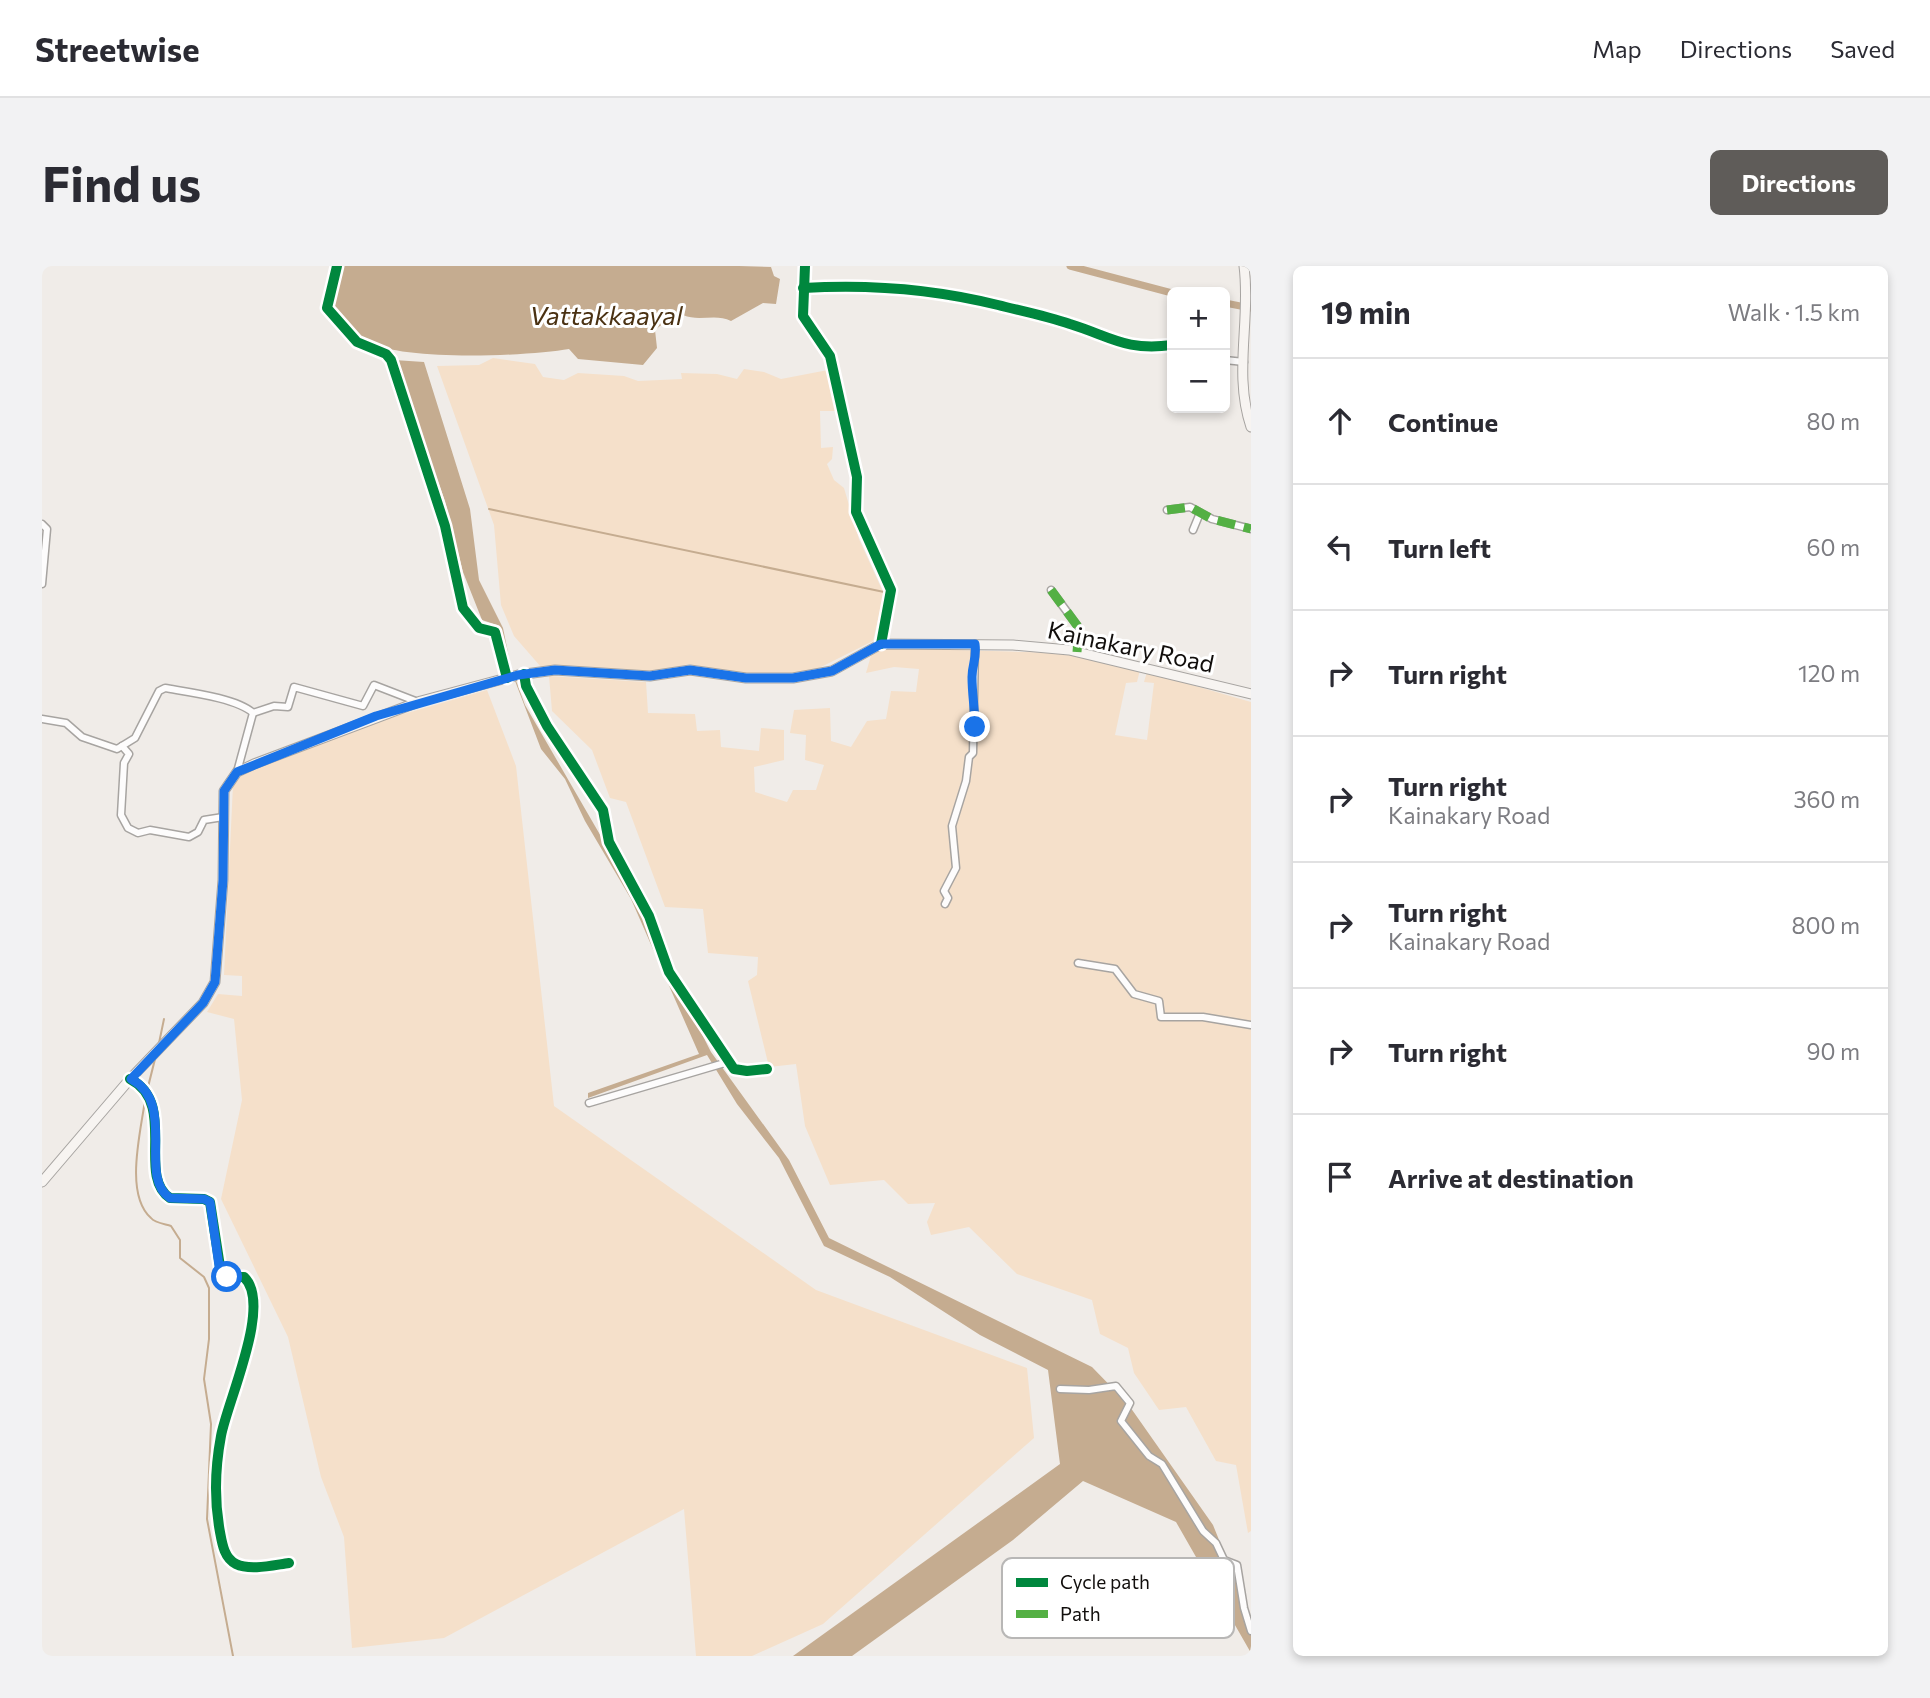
<!DOCTYPE html>
<html lang="en">
<head>
<meta charset="utf-8">
<style>
  :root { --surface:#fff; --page:#f2f2f3; --text:#2b2b33; --muted:#7c7c81; --line:#e1e1e2; --accent:#5f5c59 }
  body { margin:0; font-family:Commissioner,sans-serif; background:var(--page); color:var(--text) }
  .controls { position:absolute; right:21px; top:21px; display:grid; overflow:hidden; border-radius:10px; box-shadow:0 4px 10px #0003 }
  .controls button { width:63px; height:63px; display:grid; place-items:center; padding:0; border:0; border-bottom:2px solid var(--line); background:var(--surface); color:var(--text); font:35px sans-serif }
  .stop { position:absolute; width:21px; height:21px; margin:-16px; border:5px solid #1a73e8; border-radius:50%; background:#fff }
  .stop.end { background:#1a73e8; border-color:#fff; box-shadow:0 2px 7px #0008 }
  .list { margin:0; padding:0; list-style:none }
  h2 { display:flex; justify-content:space-between; align-items:center; height:91px; margin:0; padding:0 28px; font-size:30px }
  h2 small { font-size:23px; font-weight:400; color:var(--muted) }
  .list li { display:grid; grid-template-columns:46px 1fr auto; gap:21px; align-items:center; box-sizing:border-box; height:126px; padding:0 28px; border-top:2px solid var(--line) }
  .list b { display:block; font-size:26px; white-space:nowrap }
  .list p { margin:0; font-size:23px; white-space:nowrap; color:var(--muted) }
  .list em { font-size:23px; font-style:normal; color:var(--muted) }
  .icon { flex:none; width:38px; height:38px; fill:none; stroke:currentColor; stroke-width:2; stroke-linecap:round; stroke-linejoin:round }
  .map { position:relative; flex:none; width:1209px; height:1390px; overflow:hidden; border-radius:10px }
  header { display:flex; align-items:center; gap:42px; box-sizing:border-box; height:98px; padding:0 35px; background:var(--surface); border-bottom:2px solid var(--line) }
  header strong { font-size:33px }
  nav { display:flex; gap:38px; margin-inline-start:auto; font-size:24px }
  .intro { display:flex; align-items:center; justify-content:space-between; box-sizing:border-box; height:168px; padding:0 42px }
  h1 { margin:0; font-size:49px }
  .button { padding:18px 32px; border-radius:10px; background:var(--accent); color:#fff; font-size:24px; font-weight:700 }
  main { display:flex; gap:42px; padding:0 42px }
  aside { flex:1; background:var(--surface); border-radius:10px; box-shadow:0 4px 10px #0003 }
  .map>svg:first-child { display:block }
</style>
</head>
<body>
<header>
<strong>Streetwise</strong>
<nav><a>Map</a><a>Directions</a><a>Saved</a></nav>
</header>
<div class="intro"><h1>Find us</h1><a class="button">Directions</a></div>
<main>
<div class="map">
<svg width="1209" height="1390" viewBox="0 0 1209 1390">
  <rect width="100%" height="100%" fill="#f0ece8"/>
  <g fill="#f5e0ca">
    <polygon points="451,92 493,98 501,111 522,114 536,107 582,110 596,115 640,113 639,107 675,108 695,113 702,103 722,106 739,113 786,104 794,145 778,145 779,182 791,181 790,193 785,198 792,214 802,222 817,273 842,328 831,375 767,407 694,407 647,398 607,407 499,401 472,370 459,339 452,259 395,100 437,99"/>
    <polygon points="846,382 1018,387 1098,404 1095,416 1084,417 1073,469 1105,474 1112,417 1102,416 1105,406 1209,436 1209,1265 1206,1267 1194,1199 1174,1195 1144,1141 1117,1144 1092,1107 1086,1082 1058,1068 1050,1034 975,1008 927,961 889,969 885,956 893,937 866,938 842,914 788,919 763,860 754,798 727,801 706,715 715,709 716,691 666,687 661,643 623,641 584,536 568,532 550,484 510,445 507,410 604,416 606,447 653,448 655,465 678,464 679,481 717,485 719,462 742,464 742,494 712,501 713,526 745,536 751,524 774,524 782,499 763,494 764,469 748,467 752,444 788,442 789,475 809,481 825,455 844,453 849,425 874,426 877,403 852,401 824,407 830,386"/>
    <polygon points="445,424 474,500 512,840 774,1024 985,1102 992,1172 781,1358 710,1390 654,1390 642,1243 402,1372 310,1382 302,1271 279,1211 246,1071 179,933 200,834 192,753 165,746 176,728 200,730 200,710 182,709 191,519 201,508 334,456"/>
  </g>
  <g fill="#c5ac90">
    <path d="M298,0H697L729,1L732,10L738,13L734,38L721,37L689,55C674,47 657,56 641,49L632,57L623,56L613,64L615,82L601,99L536,93L527,83C487,90 359,96 325,75C312,68 300,53 289,43Z"/>
    <polygon points="352,94 382,96 428,243 437,314 461,362 469,401 483,439 568,586 669,786 747,894 787,972 1050,1101 1086,1138 1171,1259 1209,1353 1209,1387 1134,1256 1041,1215 971,1274 810,1390 751,1390 1018,1198 1006,1104 938,1069 848,1011 782,980 737,892 695,838 665,789 546,832 546,827 657,788 589,633 543,555 523,513 499,483 465,394 458,360 440,354 421,306 403,235"/>
  </g>
  <g fill="none" stroke-linecap="round" stroke-linejoin="round">
    <g stroke="#c5ac90" stroke-width="2">
      <polyline points="447,243 842,326"/>
      <polyline points="117,777 122,753"/>
      <polyline points="105,825 113,793"/>
      <path d="M103,834C99,865 82,928 109,952C113,957 123,958 129,960L138,974V992L162,1011L167,1022V1073L162,1113L169,1158L165,1253L191,1390"/>
    </g>
    <g stroke="#c5ac90" stroke-width="7">
      <polyline points="1028,0 1130,27"/>
      <polyline points="1183,37 1209,42"/>
    </g>
    <defs>
      <g id="street">
        <polyline points="295,0 285,42 315,76 344,88 349,94 403,260 421,342 437,362 453,366 465,412"/>
        <polyline points="763,0 761,50 788,90 815,211 814,246 849,324 839,378"/>
        <path d="M761,22C826,18 892,23 956,39C980,45 1005,50 1028,58C1070,71 1083,85 1130,79"/>
        <polyline points="1183,94 1202,96"/>
        <polyline points="1125,244 1148,241 1170,253 1209,263"/>
        <polyline points="0,258 5,263 0,318"/>
        <polyline points="1151,264 1158,247"/>
        <polyline points="1009,324 1037,362 1035,386"/>
        <polyline points="482,408 484,420 505,460 561,544 567,576 607,650 627,706 692,803 705,805 725,803"/>
        <polyline points="211,447 232,440 246,441 252,421 321,440 332,419 376,436"/>
        <path d="M0,453L24,457L40,471L75,483L93,472L117,425L123,422C145,426 195,432 211,447L195,506"/>
        <polyline points="80,480 87,488 82,497 79,549 86,562 96,567 108,564 147,571 156,566 162,554 181,551"/>
        <polyline points="903,638 906,632 902,625 914,602 910,560 924,515 927,491 931,487 933,378"/>
        <polyline points="1036,697 1073,703 1092,728 1117,735 1119,751 1161,751 1209,759"/>
        <path d="M88,813C136,837 94,910 128,932L162,933L168,936L179,1007L182,1011H202C231,1038 185,1136 179,1170C173,1202 172,1234 178,1266C180,1277 182,1292 194,1298C208,1305 232,1299 247,1297"/>
        <polyline points="547,837 686,796"/>
        <polyline points="1018,1123 1047,1124 1074,1120 1088,1137 1079,1155 1107,1190 1120,1198 1161,1265 1174,1277 1182,1294 1195,1299 1202,1342 1209,1365"/>
      </g>
      <g id="secondary">
        <path d="M1202,0C1209,54 1191,108 1209,161"/>
        <polyline points="0,916 88,813 161,737 173,716 181,614 182,525 195,506 212,498 379,435 476,409 513,404 608,410 648,404 704,412 751,412 790,405 839,378 971,379 1027,384 1209,428"/>
      </g>
    </defs>
    <use href="#street" stroke="#a7a4a1" stroke-width="9"/>
    <use href="#secondary" stroke="#a7a4a1" stroke-width="11"/>
    <use href="#street" stroke="#fdfcfc" stroke-width="6"/>
    <use href="#secondary" stroke="#f7f4f1" stroke-width="9"/>
    <g stroke="#54b044" stroke-width="9" stroke-dasharray="18 9" stroke-linecap="butt">
      <polyline points="1125,244 1148,241 1170,253 1209,263"/>
      <polyline points="1009,324 1037,362 1035,386"/>
    </g>
    <defs>
      <g id="cycleway">
        <polyline points="295,0 285,42 315,76 344,88 349,94 403,260 421,342 437,362 453,366 465,412"/>
        <polyline points="763,0 761,50 788,90 815,211 814,246 849,324 839,378"/>
        <path d="M761,22C826,18 892,23 956,39C980,45 1005,50 1028,58C1070,71 1083,85 1130,79"/>
        <polyline points="482,408 484,420 505,460 561,544 567,576 607,650 627,706 692,803 705,805 725,803"/>
        <path d="M88,813C136,837 94,910 128,932L162,933L168,936L179,1007L182,1011H202C231,1038 185,1136 179,1170C173,1202 172,1234 178,1266C180,1277 182,1292 194,1298C208,1305 232,1299 247,1297"/>
      </g>
    </defs>
    <use href="#cycleway" stroke="#fff" stroke-width="15"/>
    <use href="#cycleway" stroke="#00873e" stroke-width="10"/>
  </g>
  <g fill="none" stroke-linecap="round" stroke-linejoin="round">
    <path stroke="#1a73e8" stroke-width="9" d="M185,1011L178,1007L168,936L162,933L128,932C95,911 136,838 89,813L161,737L173,716L181,614L182,525L195,506L334,450L476,409L513,404L608,410L648,404L704,412H751L790,405L839,378H933C935,393 930,398 930,411C930,429 933,443 933,461"/>
  </g>
  <g text-anchor="middle" dominant-baseline="central" stroke-width="6" stroke-linejoin="round" paint-order="stroke">
    <g font-size="24" fill="#110e0c" stroke="#fff">
      <text transform="translate(1089 380) rotate(12)">Kainakary Road</text>
    </g>
    <g font-size="26" font-style="italic" fill="#4a3112" stroke="#fff">
      <text x="564" y="48">Vattakkaayal</text>
    </g>
  </g>
  <rect x="960" y="1292" width="232" height="80" rx="10" fill="#fff" stroke="#b8b7b6" stroke-width="2"/>
  <rect x="974" y="1312" width="32" height="9" fill="#00873e"/>
  <rect x="974" y="1344" width="32" height="8" fill="#54b044"/>
  <g font-size="19" fill="#110e0c">
    <text x="1018" y="1323">Cycle path</text>
    <text x="1018" y="1355">Path</text>
  </g>
</svg>
<div class="controls">
<button>+</button>
<button>−</button>
</div>
<div class="stop" style="left:185px;top:1011px"></div>
<div class="stop end" style="left:933px;top:461px"></div>
</div>
<aside>
<h2>19 min<small>Walk · 1.5 km</small></h2>
<ul class="list">
<li><svg class="icon" aria-label="ahead" viewBox="0 0 24 24"><path d="M12 20V5M6 11l6-6 6 6"/></svg><div><b>Continue</b></div><em>80 m</em></li>
<li><svg class="icon" aria-label="left" viewBox="0 0 24 24"><path d="M17 20v-9H6M10 6l-5 5 5 5"/></svg><div><b>Turn left</b></div><em>60 m</em></li>
<li><svg class="icon" aria-label="right" viewBox="0 0 24 24"><path d="M7 20v-9h11M14 6l5 5-5 5"/></svg><div><b>Turn right</b></div><em>120 m</em></li>
<li><svg class="icon" aria-label="right" viewBox="0 0 24 24"><path d="M7 20v-9h11M14 6l5 5-5 5"/></svg><div><b>Turn right</b><p>Kainakary Road</p></div><em>360 m</em></li>
<li><svg class="icon" aria-label="right" viewBox="0 0 24 24"><path d="M7 20v-9h11M14 6l5 5-5 5"/></svg><div><b>Turn right</b><p>Kainakary Road</p></div><em>800 m</em></li>
<li><svg class="icon" aria-label="right" viewBox="0 0 24 24"><path d="M7 20v-9h11M14 6l5 5-5 5"/></svg><div><b>Turn right</b></div><em>90 m</em></li>
<li><svg class="icon" aria-label="arrive" viewBox="0 0 24 24"><path d="M6 21V4h12l-3 4 3 4H6"/></svg><div><b>Arrive at destination</b></div></li>
</ul>
</aside>
</main>
</body>
</html>
